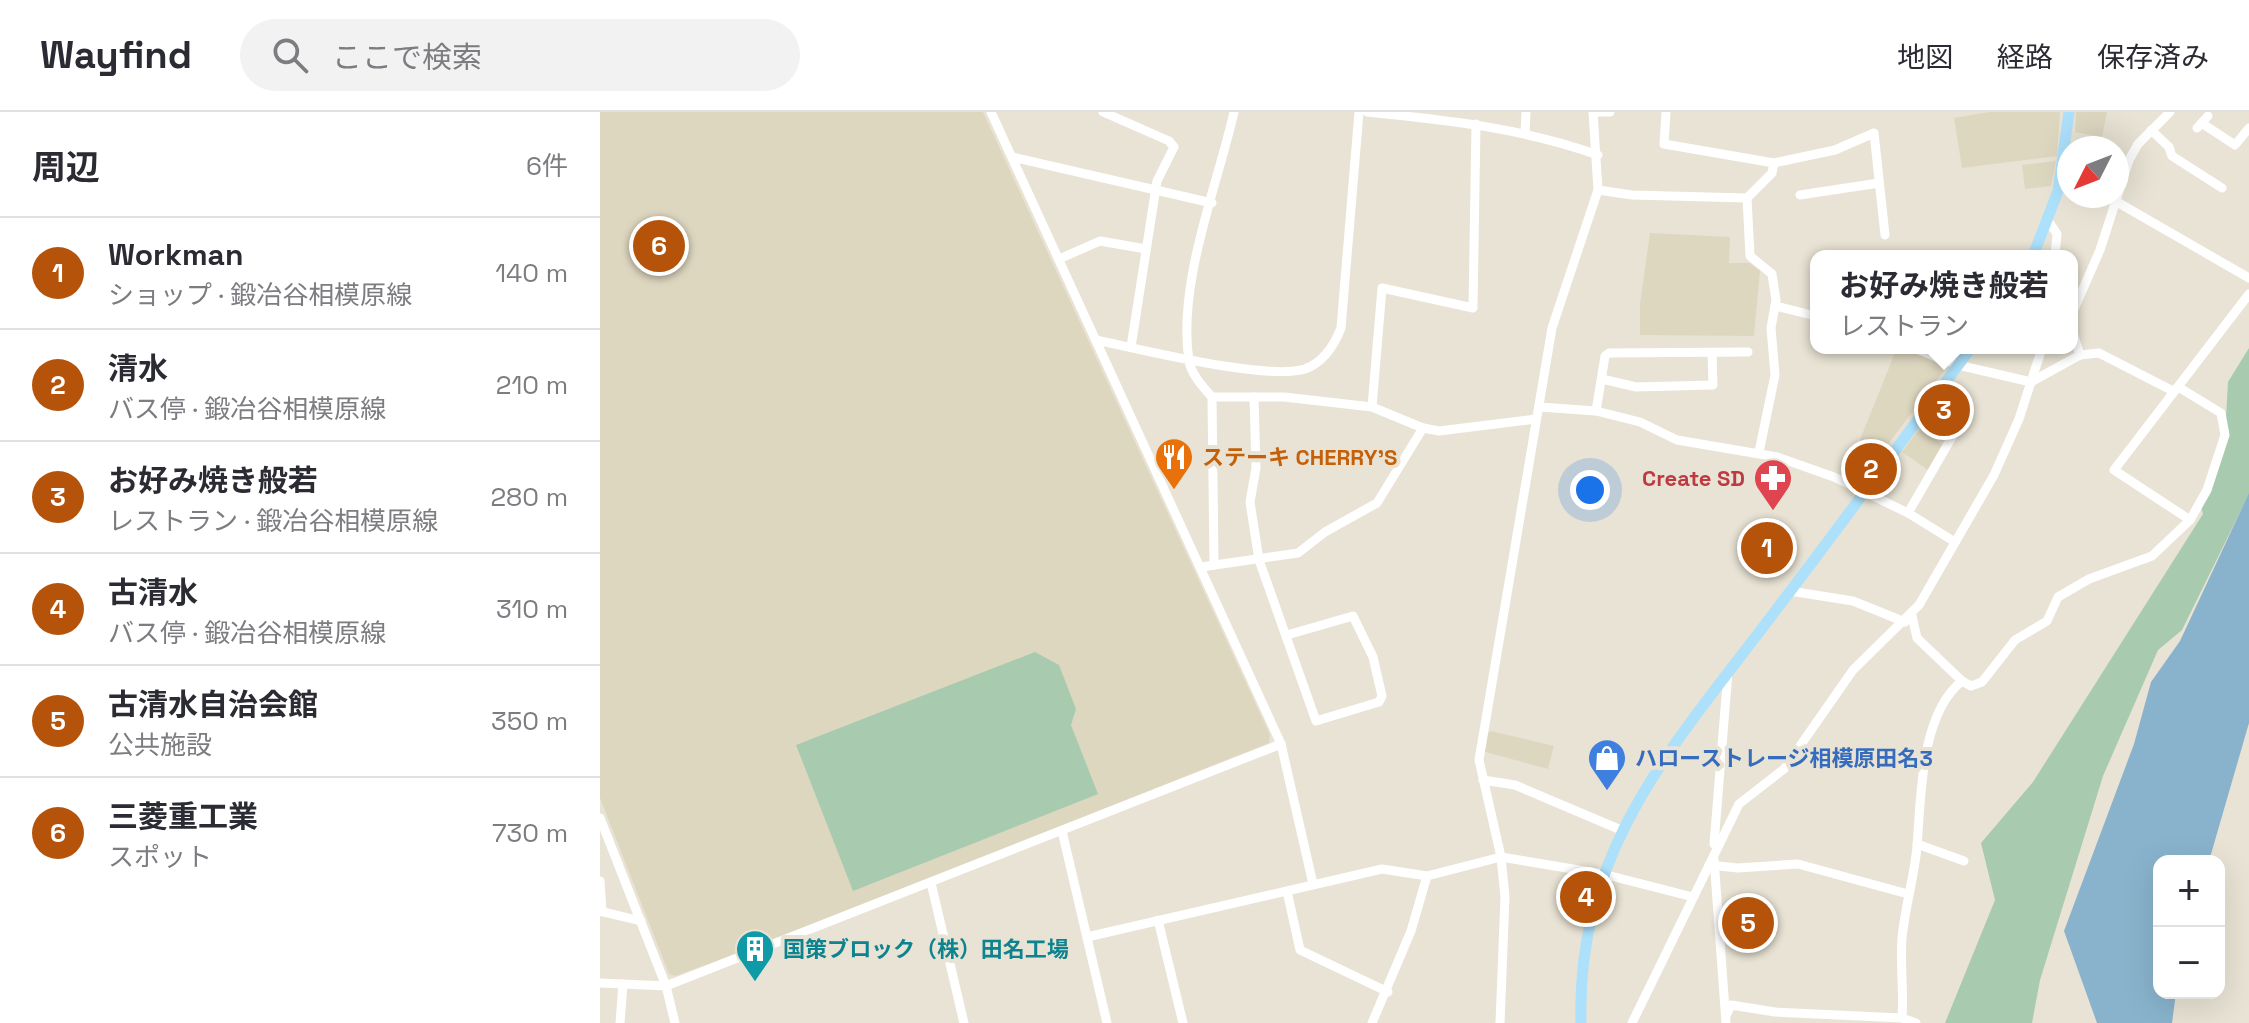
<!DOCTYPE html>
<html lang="ja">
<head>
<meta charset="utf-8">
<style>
  :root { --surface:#fff; --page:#f2f2f3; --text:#2b2b33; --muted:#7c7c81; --line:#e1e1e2; --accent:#b45309 }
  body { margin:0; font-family:"Space Grotesk","Noto Sans JP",sans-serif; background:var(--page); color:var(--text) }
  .controls { position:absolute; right:24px; bottom:24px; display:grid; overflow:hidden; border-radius:16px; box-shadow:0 8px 32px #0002 }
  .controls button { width:72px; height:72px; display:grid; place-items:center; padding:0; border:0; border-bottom:2px solid var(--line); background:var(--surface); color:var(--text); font:40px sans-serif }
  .compass { position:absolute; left:1457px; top:24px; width:72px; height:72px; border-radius:50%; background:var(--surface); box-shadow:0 8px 32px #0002; rotate:228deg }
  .you { position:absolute; left:990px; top:378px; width:28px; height:28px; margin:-20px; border:6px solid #fff; border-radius:50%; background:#1a73e8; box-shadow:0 0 0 12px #1a73e833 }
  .badge { display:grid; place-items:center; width:52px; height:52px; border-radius:50%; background:var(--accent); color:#fff; font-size:26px; font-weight:700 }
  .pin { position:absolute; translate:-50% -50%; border:4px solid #fff; box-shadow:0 2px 8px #0006 }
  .popup { position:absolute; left:1210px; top:138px; width:268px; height:104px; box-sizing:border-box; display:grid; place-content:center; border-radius:16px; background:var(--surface); filter:drop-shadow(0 2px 6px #0005); font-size:26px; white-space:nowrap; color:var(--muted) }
  .popup b { font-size:30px; color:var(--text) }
  .popup::after { content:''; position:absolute; left:50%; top:100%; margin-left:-16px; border:16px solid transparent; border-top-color:var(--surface) }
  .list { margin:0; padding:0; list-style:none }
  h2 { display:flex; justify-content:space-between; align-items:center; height:104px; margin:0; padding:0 32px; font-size:34px }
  h2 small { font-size:26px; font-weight:400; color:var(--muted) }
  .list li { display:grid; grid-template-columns:52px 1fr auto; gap:24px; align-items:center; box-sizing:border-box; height:112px; padding:0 32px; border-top:2px solid var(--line) }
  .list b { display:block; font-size:30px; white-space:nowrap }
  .list p { margin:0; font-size:26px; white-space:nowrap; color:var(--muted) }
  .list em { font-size:26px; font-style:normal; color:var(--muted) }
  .icon { flex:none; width:44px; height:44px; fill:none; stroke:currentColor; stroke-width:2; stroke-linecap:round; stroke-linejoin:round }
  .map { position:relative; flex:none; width:1649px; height:911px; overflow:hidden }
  header { display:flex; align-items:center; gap:48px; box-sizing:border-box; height:112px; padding:0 40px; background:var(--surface); border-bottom:2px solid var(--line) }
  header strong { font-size:38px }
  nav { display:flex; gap:44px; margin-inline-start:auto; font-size:28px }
  .search { width:560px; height:72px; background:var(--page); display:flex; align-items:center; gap:20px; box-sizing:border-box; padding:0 28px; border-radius:44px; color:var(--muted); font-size:30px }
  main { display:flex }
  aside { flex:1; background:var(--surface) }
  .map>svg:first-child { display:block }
</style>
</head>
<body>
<header>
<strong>Wayfind</strong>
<div class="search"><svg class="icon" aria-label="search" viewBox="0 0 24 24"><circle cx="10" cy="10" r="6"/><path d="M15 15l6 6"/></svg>ここで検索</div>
<nav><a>地図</a><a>経路</a><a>保存済み</a></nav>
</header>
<main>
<aside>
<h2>周辺<small>6件</small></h2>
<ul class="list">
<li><span class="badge">1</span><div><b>Workman</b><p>ショップ · 鍛冶谷相模原線</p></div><em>140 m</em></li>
<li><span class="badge">2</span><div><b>清水</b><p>バス停 · 鍛冶谷相模原線</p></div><em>210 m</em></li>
<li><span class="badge">3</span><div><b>お好み焼き般若</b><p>レストラン · 鍛冶谷相模原線</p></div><em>280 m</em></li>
<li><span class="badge">4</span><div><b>古清水</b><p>バス停 · 鍛冶谷相模原線</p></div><em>310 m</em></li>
<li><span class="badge">5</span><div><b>古清水自治会館</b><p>公共施設</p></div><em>350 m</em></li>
<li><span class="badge">6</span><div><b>三菱重工業</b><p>スポット</p></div><em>730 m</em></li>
</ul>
</aside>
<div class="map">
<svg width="1649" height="911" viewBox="0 0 1649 911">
  <rect width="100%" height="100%" fill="#e8e3d4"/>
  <g fill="#ded7c0">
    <polygon points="0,0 383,0 670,623 669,631 158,834 75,864 69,862 0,686"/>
    <polygon points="1389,0 1460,0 1457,44 1362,56 1354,6"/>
    <polygon points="1476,0 1507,0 1502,25 1475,20"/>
    <polygon points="1456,49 1451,74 1425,77 1422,53"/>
    <polygon points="1050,121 1130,125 1129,151 1149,151 1160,159 1154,224 1040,223 1040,192"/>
    <polygon points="1297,236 1306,236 1346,256 1281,341 1259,330"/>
    <polygon points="1321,315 1343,334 1328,358 1302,340"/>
    <polygon points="891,619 954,634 948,657 882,639 886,622"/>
  </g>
  <g fill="#a8caaf">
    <polygon points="1649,236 1649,382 1582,518 1558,538 1503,664 1440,868 1432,911 1345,911 1395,788 1381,731 1433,670 1603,402 1601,395 1626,306 1628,270"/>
    <polygon points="435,540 459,553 476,597 471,613 498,682 253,779 196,633"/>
  </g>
  <polygon fill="#89b3cd" points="1649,381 1649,611 1609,749 1559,749 1559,881 1576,881 1572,911 1497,911 1464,819 1534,632 1551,570 1580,529"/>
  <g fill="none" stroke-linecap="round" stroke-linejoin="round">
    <g stroke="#fff" stroke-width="9">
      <polyline points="391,0 681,632 713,772"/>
      <polyline points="503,0 569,29 574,35 557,69 531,235"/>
      <path d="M634,0C617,75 577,172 589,249C591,262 603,275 612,285H684L772,295L823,316"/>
      <path d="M767,0C846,8 923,16 998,43"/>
      <polyline points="993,0 1010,0"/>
      <polyline points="1066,0 1064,32 1174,51 1235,38 1274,21 1285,123"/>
      <polyline points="1603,12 1635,33 1649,16"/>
      <polyline points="1597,16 1608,4"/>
      <polyline points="1551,18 1569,35 1572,44 1622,76"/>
      <polyline points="925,21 926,0"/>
      <polyline points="412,45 612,91"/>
      <polyline points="998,78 1032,83 1147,86 1172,61 1174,51"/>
      <polyline points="1200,83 1279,71"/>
      <polyline points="1147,86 1150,144 1172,162 1176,188 1171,216 1175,263 1159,340"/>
      <polyline points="1517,90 1649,166"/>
      <polyline points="1449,110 1457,122 1455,144"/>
      <polyline points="459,147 500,129 546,137"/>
      <polyline points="1175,194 1216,204"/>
      <polyline points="1472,202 1500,138 1529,48 1538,32 1570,0"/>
      <polyline points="1472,218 1480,243"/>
      <path d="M496,228C540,237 667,269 705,257C724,250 734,234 741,216L759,0"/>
      <polyline points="1314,236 1358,253 1431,270 1480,243 1499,241 1573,279"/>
      <polyline points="1002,267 1036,275 1113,273 1112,241"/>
      <polyline points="612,285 614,453"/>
      <polyline points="654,285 656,356 650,390 659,448 716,609 779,590 782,584 773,545 753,504 687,523"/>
      <polyline points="772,295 782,176 873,196 876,12"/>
      <polyline points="940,295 996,299 1040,310 1077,328 1177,345 1234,365 1308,401 1355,430"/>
      <polyline points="996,299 1005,244 1009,241 1148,240"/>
      <polyline points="1308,401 1352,325 1351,319 1321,303"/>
      <polyline points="1590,408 1514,358 1649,182"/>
      <polyline points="601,455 698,441 725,420 777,391 823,316 839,319 936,307"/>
      <polyline points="1190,479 1253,489 1305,510"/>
      <polyline points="1312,504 1317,526 1362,569"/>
      <polyline points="883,668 915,673 1021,718"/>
      <polyline points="0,706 66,874 75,911"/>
      <polyline points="462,719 507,911"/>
      <polyline points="1114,732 1128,560"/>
      <polyline points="1317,732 1364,749"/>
      <polyline points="1114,747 1126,911"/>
      <polyline points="1109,753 1138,756 1198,752 1308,782"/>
      <polyline points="0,769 2,800"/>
      <polyline points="331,771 364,911"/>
      <polyline points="687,779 700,838 788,880"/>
      <polyline points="0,799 41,809"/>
      <polyline points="558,808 583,911"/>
      <polyline points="487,825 782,757 827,764 901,745 1003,762 1093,785"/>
      <polyline points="0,871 66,874 681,632"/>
      <polyline points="1126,904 1131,893 1175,900 1302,906"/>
      <polyline points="20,911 23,872"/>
      <polyline points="772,911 811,819 827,764"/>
      <polyline points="900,911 905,785 901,745 879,648 952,216 998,78 993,0"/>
      <polyline points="1032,911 1139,692 1184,657 1253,558 1319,493 1394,363 1419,307 1442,236"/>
      <path d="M1316,911L1302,906C1304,879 1300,852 1302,826C1305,795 1314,766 1317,735C1321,686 1320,602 1362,569L1371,574L1382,570L1415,528L1447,509L1458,485L1489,467L1552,444L1590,408L1607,378L1625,323L1621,301L1580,276"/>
    </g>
    <g stroke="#ade0fb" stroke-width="11">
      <polyline points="1433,144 1458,79 1469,0"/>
      <path d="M981,911C976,732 1079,628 1179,494C1244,409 1307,322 1371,236"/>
    </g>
  </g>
  <defs>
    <symbol id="restaurant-pin" viewBox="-11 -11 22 30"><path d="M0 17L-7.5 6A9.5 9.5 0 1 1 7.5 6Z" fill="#e8710a" stroke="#e8e3d4"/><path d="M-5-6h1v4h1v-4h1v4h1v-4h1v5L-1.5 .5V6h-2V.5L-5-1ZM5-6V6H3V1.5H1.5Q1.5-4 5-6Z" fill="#fff"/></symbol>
    <symbol id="pharmacy-pin" viewBox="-11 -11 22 30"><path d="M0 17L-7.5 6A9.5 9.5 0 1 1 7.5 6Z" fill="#e0444e" stroke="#e8e3d4"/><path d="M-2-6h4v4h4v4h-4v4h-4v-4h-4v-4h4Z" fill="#fff"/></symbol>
    <symbol id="shop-pin" viewBox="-11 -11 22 30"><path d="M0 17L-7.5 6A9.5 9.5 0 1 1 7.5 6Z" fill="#3f7fe0" stroke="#e8e3d4"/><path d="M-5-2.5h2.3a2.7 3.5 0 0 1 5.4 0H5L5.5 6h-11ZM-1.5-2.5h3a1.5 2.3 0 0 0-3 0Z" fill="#fff"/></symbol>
    <symbol id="building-pin" viewBox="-11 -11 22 30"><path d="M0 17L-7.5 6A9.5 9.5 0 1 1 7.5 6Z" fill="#0f9aa8" stroke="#e8e3d4"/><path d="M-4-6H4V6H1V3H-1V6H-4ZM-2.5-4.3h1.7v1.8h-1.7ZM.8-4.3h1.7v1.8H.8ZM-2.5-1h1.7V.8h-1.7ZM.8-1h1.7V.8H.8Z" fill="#fff"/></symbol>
  </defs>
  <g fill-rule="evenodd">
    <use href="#restaurant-pin" x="552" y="323" width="44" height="60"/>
    <use href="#pharmacy-pin" x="1151" y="344" width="44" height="60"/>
    <use href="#shop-pin" x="985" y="624" width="44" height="60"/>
    <use href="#building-pin" x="133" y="815" width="44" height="60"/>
  </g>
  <g text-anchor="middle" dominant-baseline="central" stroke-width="8" stroke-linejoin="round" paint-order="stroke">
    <g font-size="22" font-weight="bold" fill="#c56008" stroke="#e8e3d4" text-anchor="start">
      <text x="602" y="345">ステーキ CHERRY'S</text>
    </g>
    <g font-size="22" font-weight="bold" fill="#be3a42" stroke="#e8e3d4" text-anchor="end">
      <text x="1145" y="366">Create SD</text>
    </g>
    <g font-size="22" font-weight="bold" fill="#366cbe" stroke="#e8e3d4" text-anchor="start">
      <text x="1035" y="646">ハローストレージ相模原田名3</text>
    </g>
    <g font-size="22" font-weight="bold" fill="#0d838f" stroke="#e8e3d4" text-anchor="start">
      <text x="183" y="837">国策ブロック（株）田名工場</text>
    </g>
  </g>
</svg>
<div class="controls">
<button>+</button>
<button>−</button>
</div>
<svg class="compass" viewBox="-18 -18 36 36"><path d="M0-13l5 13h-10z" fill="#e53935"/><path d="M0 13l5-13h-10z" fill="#7c7c81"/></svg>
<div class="you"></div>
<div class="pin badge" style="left:1167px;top:436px">1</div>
<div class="pin badge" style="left:1271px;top:357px">2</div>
<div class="pin badge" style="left:1344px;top:298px">3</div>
<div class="popup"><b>お好み焼き般若</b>レストラン</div>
<div class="pin badge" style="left:986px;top:785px">4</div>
<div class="pin badge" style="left:1148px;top:811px">5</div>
<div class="pin badge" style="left:59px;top:134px">6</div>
</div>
</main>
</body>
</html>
